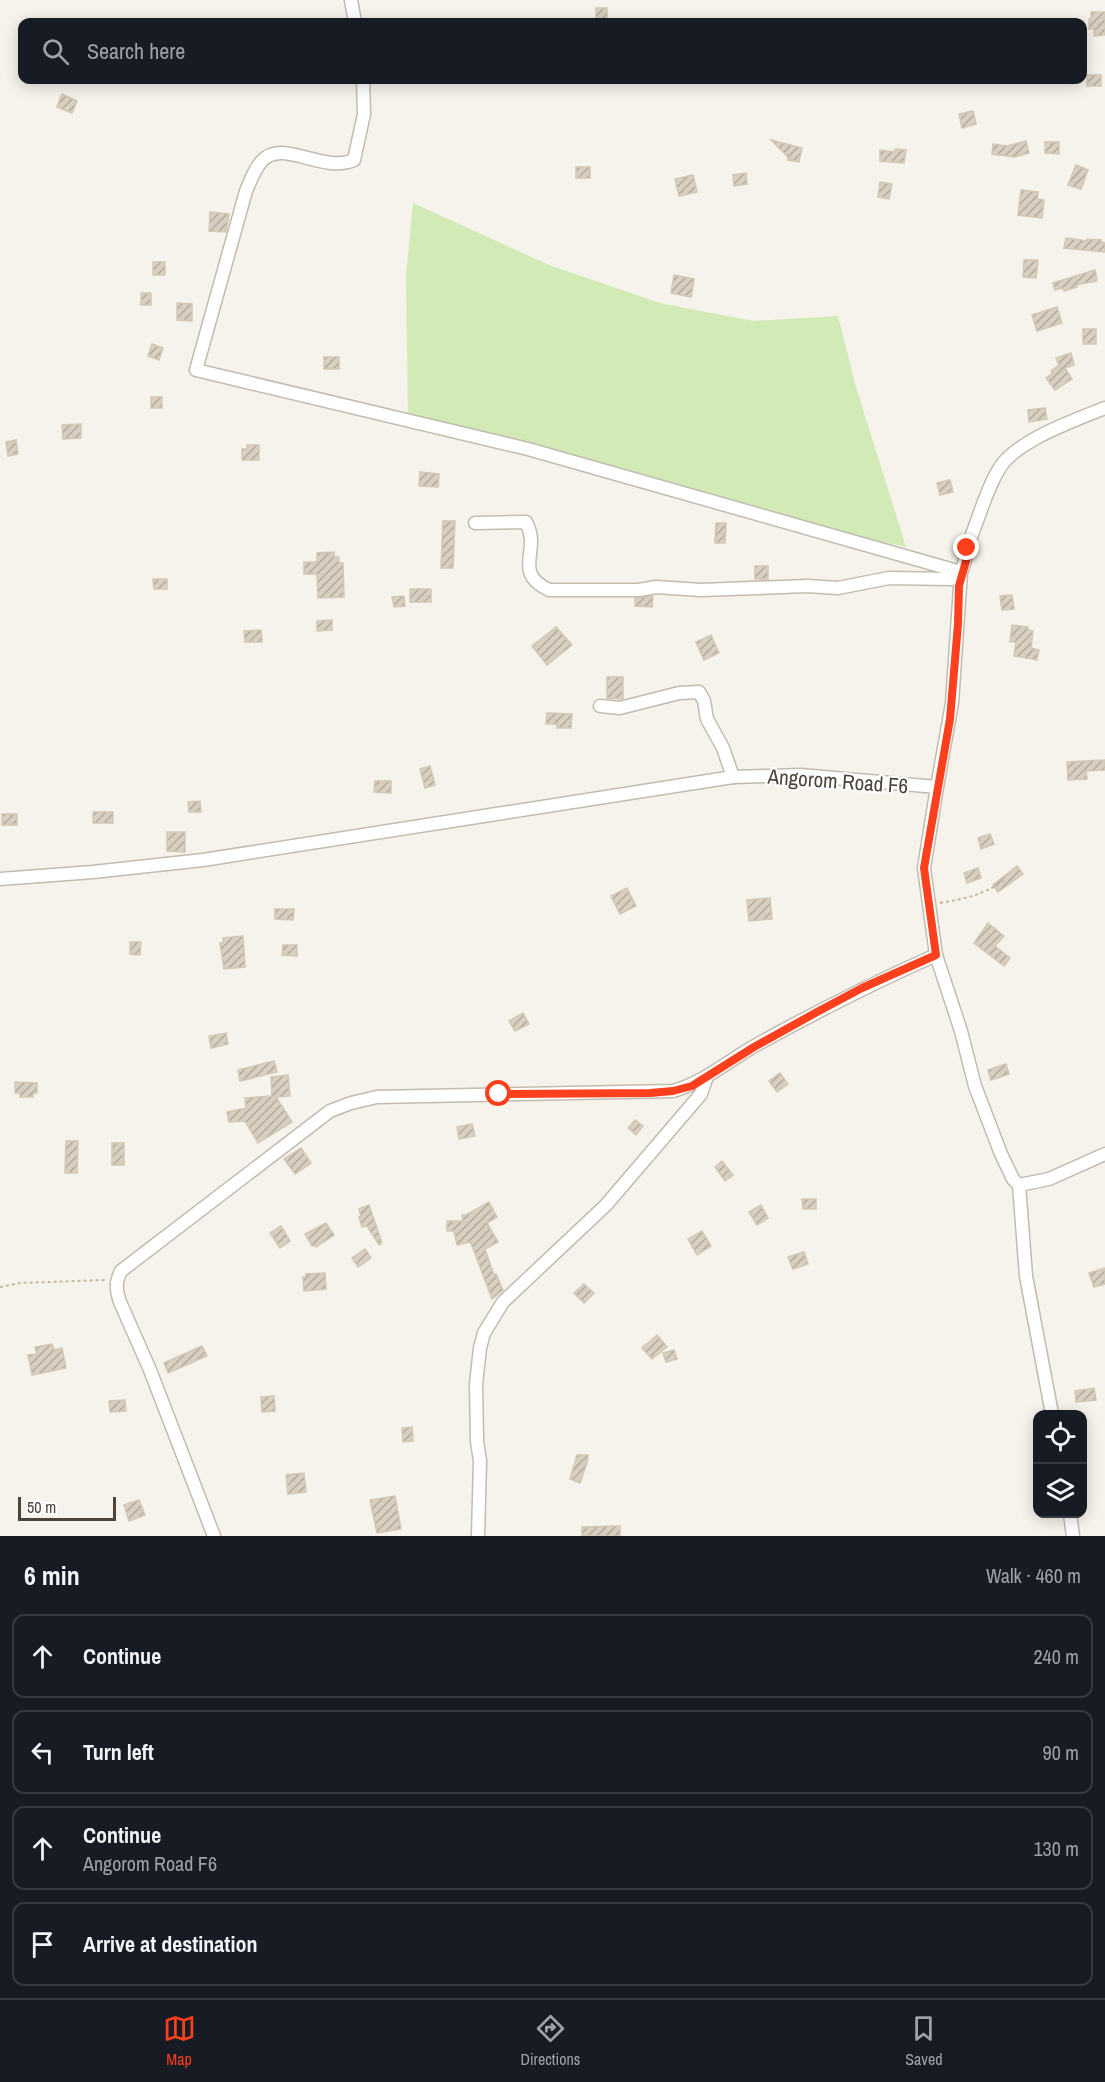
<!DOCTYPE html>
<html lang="en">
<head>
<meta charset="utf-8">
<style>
  :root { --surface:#171b24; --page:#20242c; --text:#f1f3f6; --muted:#9ea1a6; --line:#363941; --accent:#fc3f1d }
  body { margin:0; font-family:"Archivo Narrow",sans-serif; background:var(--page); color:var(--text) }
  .controls { position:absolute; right:18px; bottom:18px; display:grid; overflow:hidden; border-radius:12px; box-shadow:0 3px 15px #0003 }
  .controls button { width:54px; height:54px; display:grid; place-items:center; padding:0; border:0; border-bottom:2px solid var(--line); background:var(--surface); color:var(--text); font:30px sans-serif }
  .scale { position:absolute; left:18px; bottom:15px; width:98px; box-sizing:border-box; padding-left:6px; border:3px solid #4b4439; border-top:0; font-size:16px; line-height:21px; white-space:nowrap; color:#4b4439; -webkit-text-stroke:4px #fff; paint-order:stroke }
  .stop { position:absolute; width:18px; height:18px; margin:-14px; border:4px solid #fc3f1d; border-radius:50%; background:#fff }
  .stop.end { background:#fc3f1d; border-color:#fff; box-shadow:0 2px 6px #0008 }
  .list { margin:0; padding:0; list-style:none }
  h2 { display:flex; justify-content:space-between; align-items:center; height:78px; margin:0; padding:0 24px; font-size:26px }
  h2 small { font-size:20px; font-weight:400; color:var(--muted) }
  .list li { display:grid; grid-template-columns:39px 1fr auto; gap:18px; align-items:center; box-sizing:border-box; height:84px; margin:0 12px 12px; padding:0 12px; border:2px solid var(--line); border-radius:12px }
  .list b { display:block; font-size:22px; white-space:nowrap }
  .list p { margin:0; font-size:20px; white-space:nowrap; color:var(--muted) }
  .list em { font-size:20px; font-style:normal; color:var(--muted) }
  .icon { flex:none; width:33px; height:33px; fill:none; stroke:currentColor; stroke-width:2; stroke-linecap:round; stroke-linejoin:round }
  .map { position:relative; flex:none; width:1105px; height:1536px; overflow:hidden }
  .search { position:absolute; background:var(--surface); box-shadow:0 3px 15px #0003; left:18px; right:18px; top:18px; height:66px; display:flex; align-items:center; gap:15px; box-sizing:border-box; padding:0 21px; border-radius:12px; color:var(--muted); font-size:22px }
  .sheet { height:462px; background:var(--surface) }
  nav { display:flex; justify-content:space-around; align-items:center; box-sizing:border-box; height:84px; border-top:2px solid var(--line); background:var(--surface); font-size:16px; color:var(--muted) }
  nav a { display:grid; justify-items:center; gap:3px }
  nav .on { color:var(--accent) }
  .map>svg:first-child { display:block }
</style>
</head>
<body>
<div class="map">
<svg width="1105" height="1536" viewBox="0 0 1105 1536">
  <defs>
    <pattern id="building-hatch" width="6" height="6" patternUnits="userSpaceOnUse" patternTransform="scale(1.5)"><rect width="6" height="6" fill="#d8cfc1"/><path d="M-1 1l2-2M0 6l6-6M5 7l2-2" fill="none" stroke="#b1aa9e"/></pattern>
  </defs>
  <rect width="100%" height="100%" fill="#f6f3ec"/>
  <polygon fill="#d2eab5" points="413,203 549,265 660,303 753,321 838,316 856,387 906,547 764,516 408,420 406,275"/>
  <g fill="url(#building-hatch)" stroke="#d3c7b4" stroke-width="1.5">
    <rect x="596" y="8" width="11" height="12"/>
    <polygon points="1091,12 1105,12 1105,35 1094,36 1094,29 1089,29 1089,19 1091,19"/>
    <rect x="1087" y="75" width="14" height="11"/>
    <polygon points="62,94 77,101 72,113 57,107"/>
    <polygon points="973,111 976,124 962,128 959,114"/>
    <polygon points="771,140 802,148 799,162 788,160 788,157"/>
    <polygon points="1026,141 1029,153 1014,157 992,154 993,144 1007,146"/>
    <polygon points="1045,142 1059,142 1059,154 1045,153"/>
    <polygon points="895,149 906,150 904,163 880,161 880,150 895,152"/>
    <polygon points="1076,165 1088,170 1081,189 1068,185"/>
    <rect x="576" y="167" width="14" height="11"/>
    <polygon points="746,173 747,184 734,186 733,175"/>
    <polygon points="693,175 697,192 679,196 675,179"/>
    <polygon points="880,182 892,184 889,199 878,197"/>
    <polygon points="1021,190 1038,192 1037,199 1044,200 1042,218 1018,215"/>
    <polygon points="210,212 229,214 226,232 209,231"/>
    <polygon points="1066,238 1087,241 1087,239 1101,240 1101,242 1105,243 1105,252 1064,248"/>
    <polygon points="1024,260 1038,260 1036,278 1023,277"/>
    <rect x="153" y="262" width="12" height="13"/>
    <polygon points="1095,270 1097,281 1076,285 1077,287 1064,291 1063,288 1055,290 1053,283"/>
    <polygon points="674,275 694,279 691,297 671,293"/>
    <rect x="141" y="293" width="10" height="12"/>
    <polygon points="177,303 192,304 192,321 177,320"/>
    <polygon points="1057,307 1062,323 1037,331 1032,315"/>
    <rect x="1083" y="329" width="13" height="15"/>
    <polygon points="152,344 163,348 159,360 148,356"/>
    <polygon points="1071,353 1074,365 1065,368 1072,379 1055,390 1046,378 1053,373 1051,371 1059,365 1056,358"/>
    <rect x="324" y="357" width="15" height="12"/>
    <rect x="151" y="397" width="11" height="11"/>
    <polygon points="1045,408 1047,419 1029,422 1028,410"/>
    <polygon points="81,424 81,438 63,439 62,425"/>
    <polygon points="16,440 18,454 8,456 6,442"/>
    <polygon points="247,445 259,445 259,460 242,460 242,449 247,449"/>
    <polygon points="420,472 439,474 438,487 419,486"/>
    <polygon points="950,480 953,492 940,495 937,483"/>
    <polygon points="443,521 455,521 453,568 441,568"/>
    <polygon points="716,523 726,523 725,543 715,543"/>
    <polygon points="334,552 334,557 339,557 339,563 343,563 344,597 318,598 317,574 304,574 304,562 317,562 317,553"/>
    <rect x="755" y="566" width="13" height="13"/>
    <polygon points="153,579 167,579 167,589 154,589"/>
    <rect x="410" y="589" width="21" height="13"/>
    <polygon points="1012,595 1014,609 1002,610 1000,596"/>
    <polygon points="404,596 405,606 394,607 392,597"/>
    <polygon points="653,596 652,607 635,606 635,598"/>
    <polygon points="332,620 332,630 317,631 317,621"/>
    <polygon points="1012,625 1028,627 1028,630 1033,631 1031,648 1039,650 1037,660 1014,656 1016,642 1010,642"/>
    <polygon points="556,627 572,645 547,665 532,646"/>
    <polygon points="261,630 262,642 245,642 244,631"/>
    <polygon points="711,635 719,653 704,660 696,642"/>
    <polygon points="607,677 623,677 623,699 607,698"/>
    <polygon points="547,713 572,714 571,728 557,728 557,724 546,724"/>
    <polygon points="1105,760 1105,770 1086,771 1087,779 1068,780 1067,762"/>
    <polygon points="430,766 435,785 425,788 420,769"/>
    <polygon points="375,781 391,781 391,793 374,792"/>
    <polygon points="200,801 201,812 189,812 188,802"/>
    <rect x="93" y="812" width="20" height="11"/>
    <rect x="2" y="814" width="15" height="11"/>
    <polygon points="167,832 185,832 185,852 167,851"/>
    <polygon points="990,834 994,844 981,849 978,838"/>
    <polygon points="1017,866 1023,874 998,892 993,885"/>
    <polygon points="978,868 981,878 967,883 964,873"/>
    <polygon points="627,888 636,906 620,914 611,896"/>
    <polygon points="770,898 772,919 749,921 747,900"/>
    <polygon points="275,909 294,909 293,920 275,919"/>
    <polygon points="988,923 1004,936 995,946 1010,958 1004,966 974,943"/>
    <polygon points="243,936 245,967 224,969 220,943 223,943 223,938"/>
    <polygon points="130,942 141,942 140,955 130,954"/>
    <polygon points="283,945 297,945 297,956 282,955"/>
    <polygon points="523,1013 529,1024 515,1031 509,1021"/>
    <polygon points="226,1033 228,1044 211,1048 209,1036"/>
    <polygon points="274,1061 277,1072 240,1081 238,1070"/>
    <polygon points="1006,1064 1009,1074 991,1080 988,1070"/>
    <polygon points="780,1073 788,1084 777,1092 769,1081"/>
    <polygon points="288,1075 290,1096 276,1097 292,1122 258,1143 245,1121 229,1122 227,1112 246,1108 245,1098 272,1096 271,1077"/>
    <polygon points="15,1082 37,1083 37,1093 33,1093 33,1097 20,1097 20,1093 15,1093"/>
    <polygon points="635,1120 643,1126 636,1135 628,1128"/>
    <polygon points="472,1124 475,1136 459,1139 457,1127"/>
    <polygon points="66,1141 78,1141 77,1173 65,1173"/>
    <rect x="112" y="1143" width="12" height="22"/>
    <polygon points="301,1148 311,1163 295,1174 284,1159"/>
    <polygon points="722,1161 733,1175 725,1181 715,1167"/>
    <polygon points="802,1199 816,1199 816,1209 803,1209"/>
    <polygon points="489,1202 497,1217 487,1223 498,1242 485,1249 494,1275 496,1274 503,1290 492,1299 471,1243 469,1242 457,1245 454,1231 447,1231 447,1221 463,1221 462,1215 466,1215"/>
    <polygon points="369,1205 382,1243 379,1245 367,1226 362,1227 359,1217 361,1216 359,1209"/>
    <polygon points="761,1205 768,1218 757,1225 749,1212"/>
    <polygon points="326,1223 334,1235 316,1247 315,1245 312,1246 305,1234"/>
    <polygon points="281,1226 290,1241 280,1248 270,1233"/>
    <polygon points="702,1231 711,1246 697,1255 688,1239"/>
    <polygon points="365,1249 371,1258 358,1267 352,1258"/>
    <polygon points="804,1252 808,1264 793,1269 788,1257"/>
    <polygon points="1105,1268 1105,1284 1094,1287 1089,1273"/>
    <polygon points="325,1273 326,1289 304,1291 303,1277 306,1277 306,1274"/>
    <polygon points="584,1284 594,1293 584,1303 574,1293"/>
    <polygon points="657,1335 667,1347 652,1359 642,1348"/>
    <polygon points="52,1344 54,1350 62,1348 66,1368 32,1375 28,1355 37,1354 35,1347"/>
    <polygon points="202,1346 207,1356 168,1373 164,1363"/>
    <polygon points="674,1350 677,1359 666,1362 663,1353"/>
    <polygon points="1094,1388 1096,1400 1076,1402 1075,1391"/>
    <polygon points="274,1396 275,1411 262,1412 261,1397"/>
    <polygon points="125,1400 126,1411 110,1412 109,1401"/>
    <polygon points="412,1427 413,1441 403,1442 402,1428"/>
    <polygon points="577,1455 588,1455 587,1463 580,1483 570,1479"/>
    <polygon points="304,1473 306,1492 288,1494 286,1475"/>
    <polygon points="395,1496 401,1529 377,1533 370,1500"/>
    <polygon points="139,1500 145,1515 129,1521 124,1505"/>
    <polygon points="620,1526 620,1536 582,1536 582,1527"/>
  </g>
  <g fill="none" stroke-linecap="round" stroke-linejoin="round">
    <defs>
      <g id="street">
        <polyline points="351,0 355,22"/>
        <path d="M363,80L364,114L354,160C322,174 281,137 261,162C254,170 250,182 246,191L196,370L528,449L961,572L951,579L889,578L838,588L807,586L701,590L656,587L639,590H549C511,572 542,551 526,522L475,523"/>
        <path d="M600,706L620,708L679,693L699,692L704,701L707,719L723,748L733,777L800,775L937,787L952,703L961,572C967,559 966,548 971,537C980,515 986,490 999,469C1015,441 1075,420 1105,408"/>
        <polyline points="937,787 924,868 936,955 961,1031 975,1086 1001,1154 1013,1179 1019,1185 1049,1179 1105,1154"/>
        <polyline points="0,879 93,872 203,860 733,777"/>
        <polyline points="1019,1185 1026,1276 1052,1414"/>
        <polyline points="1070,1514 1073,1536"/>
        <path d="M214,1536L150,1370L120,1302C116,1290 115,1283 121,1271L330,1111L351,1103L377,1097L673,1091C705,1082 729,1060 758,1044C816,1012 875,982 936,955"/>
        <polyline points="478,1536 480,1461 477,1441 476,1384 480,1348 484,1333 503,1302 606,1205 701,1094 706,1079"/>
      </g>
    </defs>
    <use href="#street" stroke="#c2bbae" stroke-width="15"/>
    <g stroke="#c4b79f" stroke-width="2" stroke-dasharray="3 3" stroke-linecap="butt">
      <path d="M940,903C968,898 979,896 1004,881"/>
      <polyline points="0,1287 20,1283 105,1280"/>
    </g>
    <use href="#street" stroke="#fff" stroke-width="12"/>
  </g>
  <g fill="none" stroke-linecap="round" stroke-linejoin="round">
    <polyline stroke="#fc3f1d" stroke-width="8" points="499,1094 650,1093 673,1091 692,1086 754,1047 817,1012 862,988 936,955 924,868 950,719 958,624 959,586 968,554 967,548"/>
  </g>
  <g text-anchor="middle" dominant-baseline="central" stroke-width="4.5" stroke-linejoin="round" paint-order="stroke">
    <g font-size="21" fill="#4b4439" stroke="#fff">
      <text transform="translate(838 781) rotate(4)">Angorom Road F6</text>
    </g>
  </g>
</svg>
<div class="controls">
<button><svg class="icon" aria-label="locate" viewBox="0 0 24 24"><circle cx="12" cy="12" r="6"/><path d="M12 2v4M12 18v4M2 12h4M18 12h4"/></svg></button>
<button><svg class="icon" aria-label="layers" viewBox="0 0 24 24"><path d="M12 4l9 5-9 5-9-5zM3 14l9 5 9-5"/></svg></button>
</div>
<div class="scale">50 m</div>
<div class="stop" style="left:499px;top:1094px"></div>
<div class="stop end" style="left:967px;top:548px"></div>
<div class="search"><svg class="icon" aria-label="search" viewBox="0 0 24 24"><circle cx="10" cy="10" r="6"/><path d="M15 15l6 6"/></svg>Search here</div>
</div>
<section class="sheet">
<h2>6 min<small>Walk · 460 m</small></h2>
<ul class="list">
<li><svg class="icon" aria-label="ahead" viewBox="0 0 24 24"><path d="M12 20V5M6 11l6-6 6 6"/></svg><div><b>Continue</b></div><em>240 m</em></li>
<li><svg class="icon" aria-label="left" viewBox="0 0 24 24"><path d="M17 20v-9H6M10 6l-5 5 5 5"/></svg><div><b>Turn left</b></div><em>90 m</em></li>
<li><svg class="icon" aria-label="ahead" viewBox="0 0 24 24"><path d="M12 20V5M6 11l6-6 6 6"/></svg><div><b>Continue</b><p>Angorom Road F6</p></div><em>130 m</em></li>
<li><svg class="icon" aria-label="arrive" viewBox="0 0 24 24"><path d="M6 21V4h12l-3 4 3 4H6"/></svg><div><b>Arrive at destination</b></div></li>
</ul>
</section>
<nav>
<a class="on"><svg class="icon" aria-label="map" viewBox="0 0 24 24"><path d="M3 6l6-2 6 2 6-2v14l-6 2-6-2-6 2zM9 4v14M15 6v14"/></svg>Map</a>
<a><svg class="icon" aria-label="directions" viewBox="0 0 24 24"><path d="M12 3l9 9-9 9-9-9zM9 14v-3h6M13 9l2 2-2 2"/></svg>Directions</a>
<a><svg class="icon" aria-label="saved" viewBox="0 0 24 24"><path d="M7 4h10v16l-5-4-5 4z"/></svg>Saved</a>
</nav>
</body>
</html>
